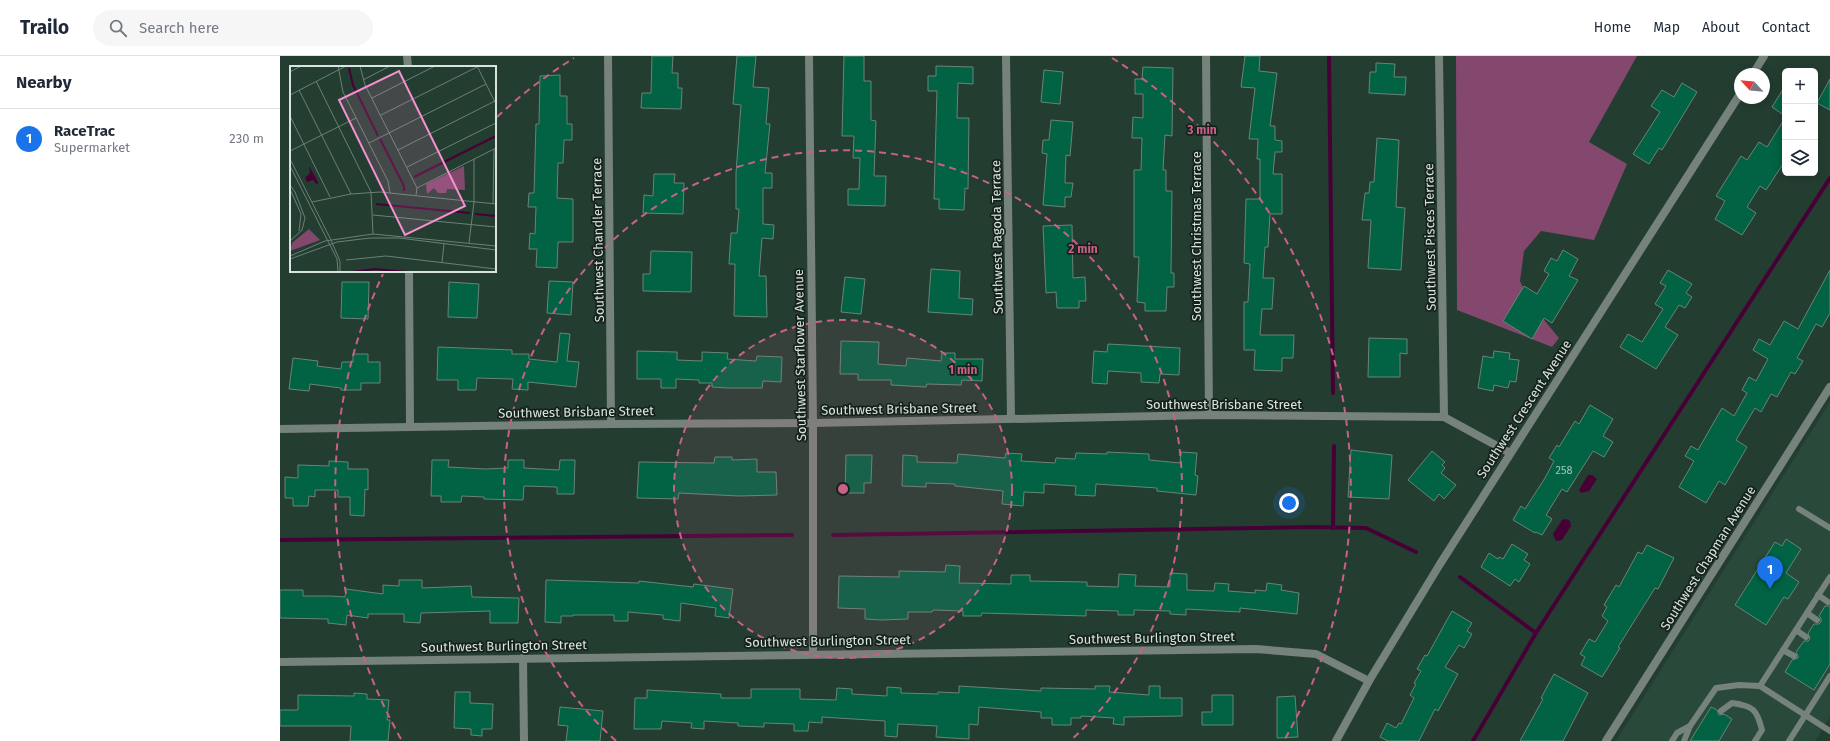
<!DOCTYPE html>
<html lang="en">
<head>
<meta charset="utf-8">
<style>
  :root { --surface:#fff; --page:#f6f6f7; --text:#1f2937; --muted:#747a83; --line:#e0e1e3; --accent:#1a73e8 }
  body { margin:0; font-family:"Fira Sans",sans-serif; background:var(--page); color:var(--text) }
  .controls { position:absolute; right:12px; top:12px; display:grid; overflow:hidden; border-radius:6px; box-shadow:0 2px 10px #0003 }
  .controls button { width:36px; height:36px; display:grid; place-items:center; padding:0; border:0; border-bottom:1px solid var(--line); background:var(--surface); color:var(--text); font:20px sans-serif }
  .compass { position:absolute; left:1454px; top:12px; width:36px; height:36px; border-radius:50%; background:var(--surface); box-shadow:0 2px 10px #0003; rotate:296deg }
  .you { position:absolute; left:1009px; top:447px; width:14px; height:14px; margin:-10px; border:3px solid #fff; border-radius:50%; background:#1a73e8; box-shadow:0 0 0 6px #1a73e833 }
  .badge { display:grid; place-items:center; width:26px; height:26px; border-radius:50%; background:var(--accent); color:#fff; font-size:13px; font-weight:700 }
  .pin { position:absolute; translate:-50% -33px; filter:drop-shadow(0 1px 2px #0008) }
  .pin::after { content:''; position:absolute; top:21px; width:14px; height:12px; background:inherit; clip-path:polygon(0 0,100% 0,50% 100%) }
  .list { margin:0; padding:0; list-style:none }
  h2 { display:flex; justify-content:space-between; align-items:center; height:52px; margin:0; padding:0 16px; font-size:17px }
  h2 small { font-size:13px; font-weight:400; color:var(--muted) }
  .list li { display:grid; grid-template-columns:26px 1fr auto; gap:12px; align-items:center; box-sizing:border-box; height:60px; padding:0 16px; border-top:1px solid var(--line) }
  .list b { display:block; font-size:15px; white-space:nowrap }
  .list p { margin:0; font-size:13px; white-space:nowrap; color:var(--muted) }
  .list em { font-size:13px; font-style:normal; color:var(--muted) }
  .icon { flex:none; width:22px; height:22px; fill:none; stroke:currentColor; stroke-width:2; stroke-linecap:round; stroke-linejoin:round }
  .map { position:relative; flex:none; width:1550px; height:685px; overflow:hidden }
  header { display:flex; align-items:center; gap:24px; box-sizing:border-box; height:56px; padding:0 20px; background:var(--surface); border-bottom:1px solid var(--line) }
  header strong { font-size:19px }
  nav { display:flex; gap:22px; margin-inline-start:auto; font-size:14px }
  .search { width:280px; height:36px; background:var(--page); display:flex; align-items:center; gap:10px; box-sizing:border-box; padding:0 14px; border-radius:22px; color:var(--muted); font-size:15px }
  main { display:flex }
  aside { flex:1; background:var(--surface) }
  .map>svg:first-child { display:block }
</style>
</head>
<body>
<header>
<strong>Trailo</strong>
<div class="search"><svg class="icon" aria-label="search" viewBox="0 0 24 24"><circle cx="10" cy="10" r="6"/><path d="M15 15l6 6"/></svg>Search here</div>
<nav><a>Home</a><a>Map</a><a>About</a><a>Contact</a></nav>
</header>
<main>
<aside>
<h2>Nearby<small></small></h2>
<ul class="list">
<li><span class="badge">1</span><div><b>RaceTrac</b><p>Supermarket</p></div><em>230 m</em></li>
</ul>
</aside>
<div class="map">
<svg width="1550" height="685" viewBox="0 0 1550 685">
  <rect width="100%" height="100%" fill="#243d31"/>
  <polygon fill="#29493b" points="1550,346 1550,661 1535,685 1336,685"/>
  <polygon fill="#84486f" points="1176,0 1357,0 1309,86 1347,108 1314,184 1261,175 1244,195 1240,225 1250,247 1279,282 1272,291 1177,254"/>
  <g fill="#470035">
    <polygon points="1308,419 1312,419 1317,423 1309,435 1301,437 1299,434"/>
    <polygon points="1286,463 1290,465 1291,470 1282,484 1276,485 1273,478 1282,464"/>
  </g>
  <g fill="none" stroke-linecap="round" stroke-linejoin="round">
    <g stroke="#470035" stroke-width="4">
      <polyline points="1049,0 1053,337"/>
      <polyline points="1053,472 1054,390"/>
      <polyline points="553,479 1031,471 1086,472 1136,496"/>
      <polyline points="0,484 512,479"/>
      <polyline points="1180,521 1256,577"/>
      <polyline points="1193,685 1256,577 1550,122"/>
    </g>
  </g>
  <g fill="#016244" stroke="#698477">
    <polygon points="372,0 393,0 392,17 398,17 398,32 402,32 401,53 361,52 362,37 371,37"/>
    <polygon points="457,0 476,0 473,31 489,32 486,68 490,68 485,117 492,117 492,132 483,132 483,168 494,169 493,183 482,182 479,220 486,220 487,261 454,260 455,208 449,208 451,177 457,177 459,153 456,153 456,117 461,49 453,48"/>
    <polygon points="564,0 584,0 584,25 591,25 591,64 596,65 594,120 606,120 605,150 568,149 568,133 579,133 580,102 573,102 574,80 562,80"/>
    <polygon points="965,0 980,0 979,15 997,17 990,70 995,70 995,84 1002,85 1002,96 995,96 993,118 1002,118 1002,158 990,158 988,191 985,191 983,222 994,222 992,253 982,253 980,279 1014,279 1013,302 1002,302 1002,315 974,314 975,294 964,294 964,246 968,246 970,208 964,207 966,143 980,143 980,103 977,103 978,83 969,83 975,32 961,31"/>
    <polygon points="1096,7 1115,8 1114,21 1126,21 1125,39 1089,37 1090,16 1096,16"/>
    <polygon points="656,10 693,11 693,28 678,27 677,62 689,62 688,133 685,132 684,154 659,153 659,143 654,143 657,35 648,35 648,20 656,20"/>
    <polygon points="863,11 893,12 892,80 885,79 883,114 886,114 886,135 892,135 891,217 894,217 894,231 887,231 886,255 865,255 865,247 857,246 859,201 854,201 854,114 861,114 862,82 852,82 853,61 863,62 863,38 855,38 855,23 862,23"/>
    <polygon points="764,14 783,16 780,48 761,46"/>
    <polygon points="280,19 280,40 287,40 287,68 292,68 292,84 284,84 283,107 278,107 277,142 293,143 293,186 278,186 277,212 256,211 257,193 249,193 250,177 255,178 256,151 248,151 249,137 254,137 256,68 259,68 260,20"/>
    <polygon points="1550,23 1550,54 1537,47"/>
    <polygon points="1402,27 1417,36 1382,94 1379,92 1369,108 1353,98 1380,56 1371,50 1382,34 1394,41"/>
    <polygon points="1505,30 1505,60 1492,51"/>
    <polygon points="1505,62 1505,105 1486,134 1480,130 1467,151 1476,157 1462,179 1435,163 1445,145 1436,140 1461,100 1467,104 1479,86 1487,91"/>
    <polygon points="771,64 793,66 790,100 786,99 785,127 793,127 791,141 785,141 785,151 763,149 767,98 762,97 763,84 769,84"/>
    <polygon points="1097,82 1119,84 1116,151 1125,152 1121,214 1088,212 1091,164 1082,164 1085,137 1089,137 1090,126 1094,126"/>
    <polygon points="374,118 395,118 394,127 404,127 403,158 363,157 364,139 373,140"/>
    <polygon points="792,169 793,222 805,221 806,245 799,245 799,252 777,252 776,236 766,237 763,170"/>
    <polygon points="1283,194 1298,203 1289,220 1298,224 1272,267 1264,262 1252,283 1223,265 1244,230 1257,238 1269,218 1264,215 1271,202 1277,205"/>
    <polygon points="371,195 412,196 411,236 363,235 363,218 370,218"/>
    <polygon points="651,213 680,215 679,242 693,243 692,259 648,256"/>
    <polygon points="1388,214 1412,228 1406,237 1412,241 1405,252 1399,249 1385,271 1398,279 1376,313 1340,291 1348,278 1362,286 1383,253 1375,248 1386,230 1380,227"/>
    <polygon points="1550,214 1550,257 1542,271 1536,268 1517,302 1523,305 1515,318 1511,316 1497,341 1491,338 1481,356 1475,352 1456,384 1467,391 1445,429 1439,425 1426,447 1399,431 1414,405 1405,400 1411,390 1418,394 1442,352 1454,360 1467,337 1462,334 1469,321 1476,325 1488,303 1473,294 1479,283 1490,289 1504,265 1518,273"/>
    <polygon points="565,221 585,223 581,258 561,256"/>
    <polygon points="269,225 293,226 291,259 267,257"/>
    <polygon points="62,226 89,226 88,263 61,262"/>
    <polygon points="169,226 199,228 197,262 168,261"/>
    <polygon points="280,277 290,278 287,305 299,306 296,331 248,326 248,334 232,333 233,323 197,322 196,334 178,334 178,324 157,324 158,291 232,294 232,298 249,298 249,303 277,306"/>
    <polygon points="1089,282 1127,283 1127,298 1120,297 1120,321 1088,321"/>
    <polygon points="561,285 599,286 598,308 626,310 627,302 661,305 662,297 675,297 675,303 703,303 702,325 682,324 681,329 647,328 646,331 611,329 611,324 578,324 578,318 560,318"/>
    <polygon points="828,288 900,292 899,319 880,318 879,327 861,326 861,317 828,315 827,328 812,327 814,295 827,296"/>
    <polygon points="357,295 397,296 397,304 422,305 422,296 448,297 447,303 476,305 477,300 502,301 501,326 483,325 482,332 447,332 432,331 432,327 419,327 419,324 396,323 396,332 381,332 381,323 357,323"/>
    <polygon points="1214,295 1230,297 1229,303 1239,304 1236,326 1230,325 1228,332 1214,329 1213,335 1198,332 1203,300 1213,302"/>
    <polygon points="73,298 88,298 88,306 100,306 100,327 81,327 81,334 61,334 61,332 30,328 29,335 9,333 13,302 38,305 37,310 61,313 62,306 73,306"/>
    <polygon points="1310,349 1333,363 1323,380 1333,386 1324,401 1313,395 1287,436 1282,433 1266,459 1272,463 1262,479 1256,476 1255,477 1233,464 1241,450 1245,453 1265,422 1274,405 1269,402 1277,389 1279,391 1295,365 1299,368"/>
    <polygon points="1071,394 1112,399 1109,443 1068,441"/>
    <polygon points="1152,395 1165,406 1162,409 1165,412 1161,417 1176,429 1164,443 1159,438 1154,445 1128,424"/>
    <polygon points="827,396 869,398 869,404 900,407 901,396 917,397 915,419 918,420 916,439 877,435 877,432 816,428 815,440 795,439 796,430 764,428 764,437 744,436 743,450 722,448 723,435 675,430 675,428 646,427 646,431 622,430 623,399 637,400 637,406 677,407 678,398 725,402 726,397 742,398 741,405 775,407 776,402 795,403 796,397 827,398"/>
    <polygon points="566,399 592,399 591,427 584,427 584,437 565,437"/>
    <polygon points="435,401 452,401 452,404 477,403 477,416 496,416 497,439 459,440 399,437 398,443 357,442 359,406 434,407"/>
    <polygon points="152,404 169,404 168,411 205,413 228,412 228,404 244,404 244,412 279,414 280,404 295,404 294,438 277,438 277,431 244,430 243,444 204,443 204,441 182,440 181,446 161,446 161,440 151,440"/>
    <polygon points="49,405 68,406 68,413 88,413 88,434 85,433 84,460 70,459 70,441 58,441 58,434 35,434 35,441 29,440 28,450 13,450 13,442 5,442 5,421 18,422 18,409 49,410"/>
    <polygon points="1506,483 1521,493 1506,517 1519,526 1508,543 1504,541 1486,569 1455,549 1495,486 1502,490"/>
    <polygon points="1232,488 1248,498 1244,504 1250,508 1239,526 1235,523 1230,530 1201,511 1209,497 1218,503 1219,501 1223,503"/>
    <polygon points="1367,489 1394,502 1378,533 1375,532 1338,591 1340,592 1322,621 1301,609 1305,601 1300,598 1309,583 1315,586 1328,565 1322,560 1327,551 1324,549 1336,529 1339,531 1358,496 1362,498"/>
    <polygon points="666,509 680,510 679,527 731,528 731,519 750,519 750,525 807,526 807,530 838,531 839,518 856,519 855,530 890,531 890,517 907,518 907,534 934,535 935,527 949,528 948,535 975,537 975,534 986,535 987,527 1002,529 1001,534 1019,537 1017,558 960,552 960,556 906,553 906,559 890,558 890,555 854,554 854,559 838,559 838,555 806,554 806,560 702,557 701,560 683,560 683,555 653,554 652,556 628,556 628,563 601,564 585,563 585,553 558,552 559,520 619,521 619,515 665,516"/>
    <polygon points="119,524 142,524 142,532 191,530 192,541 239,542 238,567 210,567 210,555 141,557 140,567 124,566 124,558 88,558 88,562 67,559 66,569 48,567 48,563 0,562 0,534 23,534 23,540 51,540 65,541 66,533 103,538 103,529 119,530"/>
    <polygon points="266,524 359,527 359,525 413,531 414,528 453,533 449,562 435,560 436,552 401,547 400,565 383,563 383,559 348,556 348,565 334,565 334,559 293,559 293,560 281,560 281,567 265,566"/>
    <polygon points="1545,550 1550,550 1550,608 1534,634 1505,616 1512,604 1518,602 1518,600 1516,596 1524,585 1528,585 1530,583 1528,577 1534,568 1539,568 1541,566 1541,562 1539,560"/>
    <polygon points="1172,555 1192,567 1187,575 1192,578 1184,592 1179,589 1165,611 1178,618 1158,655 1155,653 1139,685 1108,685 1100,681 1107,667 1116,672 1119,667 1121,668 1134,642 1130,639 1136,628 1134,627 1141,615 1137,613 1145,599 1147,600"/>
    <polygon points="1274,618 1308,637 1283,685 1240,685 1263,643 1261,642"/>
    <polygon points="679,630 761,635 761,632 815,633 815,630 830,630 829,636 869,639 869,630 880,630 880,642 902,642 902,660 844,661 844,669 833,668 834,662 801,660 801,662 791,662 791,669 772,669 772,662 761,662 761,656 699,651 698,669 689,668 689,683 656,681 657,670 618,668 617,681 605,680 605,665 542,661 542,667 529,666 528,675 514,675 514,668 484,667 484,671 458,670 458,667 424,665 424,673 411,672 412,667 382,665 381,673 354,673 355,642 367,642 367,634 441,638 441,642 471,642 471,633 520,633 520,643 556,644 557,632 572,633 572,638 607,640 607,631 621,632 621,637 658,638 658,636 679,637"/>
    <polygon points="175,636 190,636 190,647 213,648 212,673 202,673 202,680 191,679 191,673 174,672"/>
    <polygon points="74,637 87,638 87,643 109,644 107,664 110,664 108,685 70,685 71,670 0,670 0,654 18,654 18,639 74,640"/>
    <polygon points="932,639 953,639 953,669 922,669 922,656 932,656"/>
    <polygon points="1015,640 1018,681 997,682 997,641"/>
    <polygon points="280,651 323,655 320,685 286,685 288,670 278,669"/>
    <polygon points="1431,651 1437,654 1439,659 1444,658 1452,663 1439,685 1410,685"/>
  </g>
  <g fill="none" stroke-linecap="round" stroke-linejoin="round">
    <g stroke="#76827c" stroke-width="6">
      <polyline points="1519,453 1550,472"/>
      <polyline points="1550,521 1480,630 1550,675"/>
      <polyline points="1538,539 1548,546"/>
      <polyline points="1527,557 1537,564"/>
      <polyline points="1516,574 1526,581"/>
      <polyline points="1503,594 1514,600"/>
      <path d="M1441,655L1452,647C1474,650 1477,654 1482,674L1475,685"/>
      <polyline points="1392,685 1397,677 1410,670"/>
      <polyline points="1404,685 1410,670 1436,632 1459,629 1480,630"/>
      <polyline points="1509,685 1550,620"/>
    </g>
    <g stroke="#76827c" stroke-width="8">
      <polyline points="127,0 128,11"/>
      <polyline points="328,0 331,368"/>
      <polyline points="529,0 533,367 533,597"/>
      <polyline points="726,0 731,362"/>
      <polyline points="926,0 929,359"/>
      <polyline points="1159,0 1164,361"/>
      <polyline points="1473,18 1484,0"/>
      <polyline points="129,215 130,370"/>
      <polyline points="0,373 331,368 533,367 929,359 1164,361 1230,397"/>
      <polyline points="243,602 244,685"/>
      <polyline points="0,606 976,593 1036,598 1089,625"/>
      <polyline points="1056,685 1089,625 1160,508 1460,38"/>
      <polyline points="1326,685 1550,331"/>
    </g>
  </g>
  <circle cx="563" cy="433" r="169" fill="#c96088" fill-opacity=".12"/>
  <g fill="none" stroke="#c96088" stroke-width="2" stroke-dasharray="7 5">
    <circle cx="563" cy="433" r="169"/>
    <path d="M336 685A339 339 0 1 1 790 685"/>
    <path d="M121 683A508 508 0 0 1 103 218M217 61A508 508 0 0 1 294 2M832 2A508 508 0 0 1 1005 683"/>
  </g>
  <g text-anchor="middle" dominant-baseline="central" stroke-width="3.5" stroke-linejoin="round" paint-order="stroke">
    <g font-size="11" fill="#a1c4b7">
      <text x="1284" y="414">258</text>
    </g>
    <g font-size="13" fill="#d6e5dd" stroke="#16211b">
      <text transform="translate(916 180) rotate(-90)">Southwest Christmas Terrace</text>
      <text transform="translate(717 181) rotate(-91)">Southwest Pagoda Terrace</text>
      <text transform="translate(1150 181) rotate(-91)">Southwest Pisces Terrace</text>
      <text transform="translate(318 184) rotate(-91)">Southwest Chandler Terrace</text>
      <text transform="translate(520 299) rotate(-91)">Southwest Starflower Avenue</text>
      <text x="944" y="348">Southwest Brisbane Street</text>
      <text transform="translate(619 353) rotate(-1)">Southwest Brisbane Street</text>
      <text transform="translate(1244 353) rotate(-57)">Southwest Crescent Avenue</text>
      <text transform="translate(296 356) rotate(-1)">Southwest Brisbane Street</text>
      <text transform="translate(1428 502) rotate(-58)">Southwest Chapman Avenue</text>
      <text transform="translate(872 582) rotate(-1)">Southwest Burlington Street</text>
      <text transform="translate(548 585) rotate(-1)">Southwest Burlington Street</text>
      <text transform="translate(224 590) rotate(-1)">Southwest Burlington Street</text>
    </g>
  </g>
  <g transform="translate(10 10)">
    <rect width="206" height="206" fill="#243d31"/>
    <path d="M174,100L175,124L157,123L156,127H148L144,122L137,128L136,118ZM19,163L30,174L0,185L2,177Z" fill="#84486f"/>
    <path d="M19,100L28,116L27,119L23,114L17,116L15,112L20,107Z" fill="#470035"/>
    <path fill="none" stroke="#470035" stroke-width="2" d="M59,2L63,19L88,70M90,73L114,120V125M124,111L206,70M86,138L180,147M185,148L206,150M62,206L85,203L118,206"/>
    <path fill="none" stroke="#6b8076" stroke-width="1" d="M48,0L53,26L98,115L100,127M70,0L75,19L127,122L126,129M187,0L206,38M0,6L11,0M73,14L100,0M26,15L81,126L83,168M9,24L61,128M0,29L56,0M82,32L145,0M91,49L187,1M0,50L40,131M79,77L196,18M108,84L205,35M0,85L66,52M0,93L40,172L50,195V206M0,100L47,193L48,205M117,101L206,57M0,119L5,126L15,152L12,164L0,175M127,122L206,82M0,123L11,148L9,165M22,136L61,128L90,126L206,138M203,138L204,83M83,149L206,161M179,177L184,136V93M0,190L35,175L83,168L206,180M0,193L47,176L80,172H109L206,184M56,194L96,190L206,203M152,196L154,178"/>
    <path fill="#f590d1" fill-opacity="0.15" stroke="#f590d1" stroke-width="2" d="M109,5L175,140L115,169L49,34Z"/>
    <rect width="206" height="206" fill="none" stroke="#d6e5dd" stroke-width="2"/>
  </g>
  <circle cx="563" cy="433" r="6" fill="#c96088" stroke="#16211b" stroke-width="2"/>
  <g font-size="12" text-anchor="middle" font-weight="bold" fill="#c96088" stroke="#16211b" stroke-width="3.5" stroke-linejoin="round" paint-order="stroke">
    <text x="922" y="78">3 min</text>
    <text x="803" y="197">2 min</text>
    <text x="683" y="318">1 min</text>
  </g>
</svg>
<div class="controls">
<button>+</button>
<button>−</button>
<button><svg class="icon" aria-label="layers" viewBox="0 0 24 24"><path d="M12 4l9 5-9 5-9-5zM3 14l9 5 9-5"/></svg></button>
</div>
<svg class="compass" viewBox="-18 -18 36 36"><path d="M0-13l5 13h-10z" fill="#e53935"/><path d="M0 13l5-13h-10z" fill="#747a83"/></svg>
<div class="you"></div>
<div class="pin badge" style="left:1490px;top:533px">1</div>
</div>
</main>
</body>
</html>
